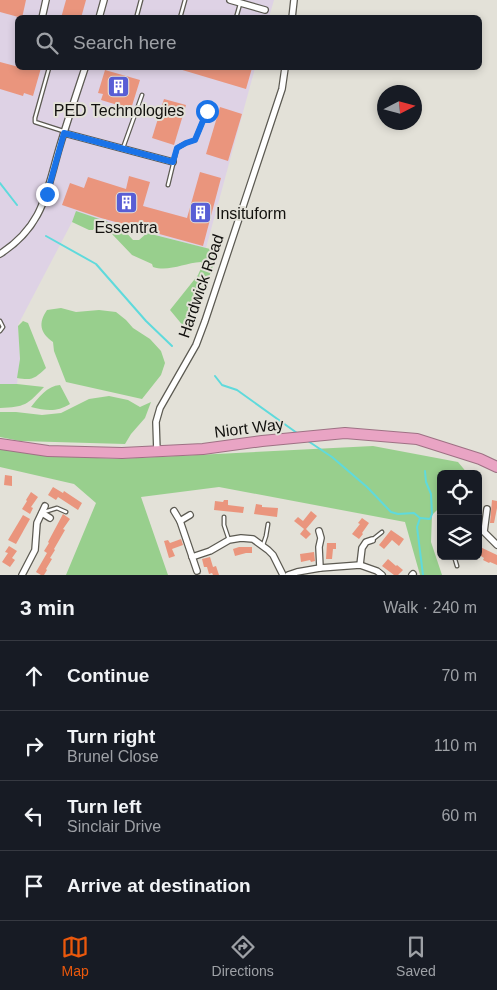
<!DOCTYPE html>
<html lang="en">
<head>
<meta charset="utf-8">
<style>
  :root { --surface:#171b24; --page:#20242c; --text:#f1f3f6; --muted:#9ea1a6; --line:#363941; --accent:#ea580c }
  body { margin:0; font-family:Helvetica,sans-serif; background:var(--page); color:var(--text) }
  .controls { position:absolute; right:15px; bottom:15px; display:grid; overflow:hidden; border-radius:8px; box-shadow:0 2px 8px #0003 }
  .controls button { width:45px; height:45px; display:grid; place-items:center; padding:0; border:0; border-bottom:1px solid var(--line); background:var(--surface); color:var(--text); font:25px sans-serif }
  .compass { position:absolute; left:377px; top:85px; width:45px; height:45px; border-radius:50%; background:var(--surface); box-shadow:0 2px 8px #0003; rotate:84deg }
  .stop { position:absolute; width:15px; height:15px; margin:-11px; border:4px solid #1a73e8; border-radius:50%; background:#fff }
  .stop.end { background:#1a73e8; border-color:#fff; box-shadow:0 1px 5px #0008 }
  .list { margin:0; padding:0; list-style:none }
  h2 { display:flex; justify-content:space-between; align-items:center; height:65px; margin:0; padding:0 20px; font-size:21px }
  h2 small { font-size:16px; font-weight:400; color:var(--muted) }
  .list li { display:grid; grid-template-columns:32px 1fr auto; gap:15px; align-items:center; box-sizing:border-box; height:70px; padding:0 20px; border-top:1px solid var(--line) }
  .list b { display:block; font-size:19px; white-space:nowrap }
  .list p { margin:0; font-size:16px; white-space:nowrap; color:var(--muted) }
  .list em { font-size:16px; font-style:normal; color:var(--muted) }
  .icon { flex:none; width:28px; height:28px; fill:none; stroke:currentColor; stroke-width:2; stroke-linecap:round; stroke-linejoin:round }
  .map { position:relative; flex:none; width:497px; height:575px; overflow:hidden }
  .search { position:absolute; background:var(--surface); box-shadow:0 2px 8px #0003; left:15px; right:15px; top:15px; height:55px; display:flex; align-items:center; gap:12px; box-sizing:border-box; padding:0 18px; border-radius:8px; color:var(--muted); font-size:19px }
  .sheet { height:345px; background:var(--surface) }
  nav { display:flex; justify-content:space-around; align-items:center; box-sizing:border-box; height:70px; border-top:1px solid var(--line); background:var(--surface); font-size:14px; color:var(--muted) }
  nav a { display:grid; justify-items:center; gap:2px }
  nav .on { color:var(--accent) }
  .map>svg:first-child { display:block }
</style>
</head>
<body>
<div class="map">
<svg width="497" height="575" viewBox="0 0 497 575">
  <rect width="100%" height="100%" fill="#e3e1d8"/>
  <polygon fill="#ded2e5" points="0,0 274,0 269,17 18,18 18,68 255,68 206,248 120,226 76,212 72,222 18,325 20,359 17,384 0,384"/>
  <g fill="#98cf8d">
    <path d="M76,211L120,226L133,240H139L147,233L218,251L195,319L189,333L170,310L198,275L202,266L201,262C184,263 169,272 153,267L152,264L132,255L112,234L97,224L93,230H89L72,222Z"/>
    <path d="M61,308L76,312L99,310L116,312L126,320L133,328L150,339L161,351L165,363L161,375L142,399L66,382L54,351L53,342C40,333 38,323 47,310Z"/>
    <path d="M23,321L28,323L46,368C35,378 33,381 17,378L20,359L18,326Z"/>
    <path d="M0,384H17L44,387C27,405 25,407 0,408Z"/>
    <path d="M60,385L70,404C57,412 47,411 31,407C39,397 47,386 60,385Z"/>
    <polygon points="109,396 128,400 140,407 151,402 145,418 131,434 125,444 20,441 0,437 0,412 16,412 42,415 61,413 89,399"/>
    <polygon points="373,446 458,462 468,474 441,474 441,506 432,515 431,542 442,575 420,575 405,522 219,487 141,497 168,575 66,575 96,503 74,484 0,467 0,448 38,455 117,459"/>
  </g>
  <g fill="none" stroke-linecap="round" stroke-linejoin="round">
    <g stroke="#5fdadc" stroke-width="2">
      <polyline points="0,183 17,205"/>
      <polyline points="46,236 96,264 146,321 172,346"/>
      <polyline points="215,376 222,385 237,390 297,433"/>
      <polyline points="308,441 332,457 367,487 391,512 398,514 414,513 420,518 417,527 423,575"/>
      <polyline points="420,518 430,519 432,514 431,494 426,482 425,471"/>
    </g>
  </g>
  <g fill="#ea957d">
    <polygon points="0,0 26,0 22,18 0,12"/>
    <polygon points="66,0 86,0 81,18 61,18"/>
    <polygon points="0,62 30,70 31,68 41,68 33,96 24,93 23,96 0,89"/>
    <polygon points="179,68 252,68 246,89 179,69"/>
    <polygon points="105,70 140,80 131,109 101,100 103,94 98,93"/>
    <polygon points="164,99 186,105 174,145 152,138"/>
    <polygon points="220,107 242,114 228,161 206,154"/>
    <polygon points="200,172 221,178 203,246 101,218 62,205 70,183 84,188 88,177 126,189 129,176 150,182 143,206 187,218"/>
    <polygon points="5,475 12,476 12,486 4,485"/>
    <polygon points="53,487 63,493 64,491 82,503 78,510 58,497 56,500 48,495"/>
    <polygon points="31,492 38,497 31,507 33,508 30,514 22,509 27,501 26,500"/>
    <polygon points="224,500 228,500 228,505 244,507 243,513 214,510 215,501 223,502"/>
    <polygon points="492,500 497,501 497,508 494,523 490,523"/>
    <polygon points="256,504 262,505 262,507 278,508 277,517 254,514"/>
    <polygon points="311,511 317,516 306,529 311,534 306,539 300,534 304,529 294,521 298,517 303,521"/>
    <polygon points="63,514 70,519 63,529 65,530 54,549 55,550 50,558 52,559 46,569 47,570 44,575 41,575 36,572 47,553 44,551 49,543 48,542"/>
    <polygon points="23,515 30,519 16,544 8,540"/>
    <polygon points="362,518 369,523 362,533 363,534 359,539 352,534 360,524 358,523"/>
    <polygon points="391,530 404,539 399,546 392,540 384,549 379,545"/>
    <polygon points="181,539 183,545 172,549 175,556 169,558 164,541 168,540 170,543"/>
    <polygon points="327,543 336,543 336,549 333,549 332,559 326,559"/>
    <polygon points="9,546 17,551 12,558 15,560 10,567 2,562 8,553 5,552"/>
    <polygon points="478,546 497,555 497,565 490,562 489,563 483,560 484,558 478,554"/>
    <polygon points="239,547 252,547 252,553 246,553 235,556 233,549"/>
    <polygon points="314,552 315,561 311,562 310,560 301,562 300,554"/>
    <polygon points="210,557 213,567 216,566 219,575 213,575 212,573 209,574 207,567 204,567 202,559"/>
    <polygon points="388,559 396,566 397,565 403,570 398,575 394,575 382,566"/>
  </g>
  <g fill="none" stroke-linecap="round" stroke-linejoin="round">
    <defs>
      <g id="lane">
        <polyline points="137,15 141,0"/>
        <polyline points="180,18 185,0"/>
        <polyline points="236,18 240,4"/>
        <polyline points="49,68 35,118 35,122 63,131"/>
        <polyline points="123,148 142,95"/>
        <polyline points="168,185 177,148 186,143 195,140 207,111"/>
        <polyline points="0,321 3,327 0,331"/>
        <polyline points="44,512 57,508 66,512"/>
        <polyline points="224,517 224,525 229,540"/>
        <polyline points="372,540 382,532"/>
        <polyline points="263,545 266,536 268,524"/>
        <polyline points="454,556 457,566"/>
      </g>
      <g id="street">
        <polyline points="230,0 265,10"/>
        <polyline points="42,18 46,0"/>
        <polyline points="99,18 104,0"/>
        <polyline points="292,18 294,0"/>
        <polyline points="64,133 173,162"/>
        <path d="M0,254C43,226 46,194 59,149C67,122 76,95 85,68"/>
        <polyline points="157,452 156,422 160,408 196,345 205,321 282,89 285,68"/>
        <polyline points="487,509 484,532 497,545"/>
        <polyline points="174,511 180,521 197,571"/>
        <polyline points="42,513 50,518"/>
        <polyline points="180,521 190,515"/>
        <polyline points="319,531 321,538 319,547 320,568"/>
        <polyline points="192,557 210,551 229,540 241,538 253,539 268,550 273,555 283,575"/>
        <polyline points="360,565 362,548 366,542 372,540"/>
        <polyline points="22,575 35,550 37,523 45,506"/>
        <polyline points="288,575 297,572 320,568 360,565 377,571 382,575"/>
        <polyline points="412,575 413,574"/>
      </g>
      <polyline id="highway" points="0,444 48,451 122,453 203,449 262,441 345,433 417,439 480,459 497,467"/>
    </defs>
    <use href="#lane" stroke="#5c5a52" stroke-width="5"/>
    <use href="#street" stroke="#5c5a52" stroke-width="8"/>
    <use href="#highway" stroke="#9e7184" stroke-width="12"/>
    <use href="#lane" stroke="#fff" stroke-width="2.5"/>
    <use href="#street" stroke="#fff" stroke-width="5.5"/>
    <use href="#highway" stroke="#e9a4c4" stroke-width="10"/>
  </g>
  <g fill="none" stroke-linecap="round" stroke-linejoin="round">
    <polyline stroke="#1a73e8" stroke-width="6" points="47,194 64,133 173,162 177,148 186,143 195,140 207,111"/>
  </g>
  <defs>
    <symbol id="building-square" viewBox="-11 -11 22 22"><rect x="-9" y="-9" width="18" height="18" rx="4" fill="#585ed5" stroke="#e3e1d8"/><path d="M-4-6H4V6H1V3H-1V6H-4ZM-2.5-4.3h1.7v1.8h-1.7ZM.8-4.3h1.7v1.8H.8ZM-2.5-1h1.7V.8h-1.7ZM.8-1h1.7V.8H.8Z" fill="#fff"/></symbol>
  </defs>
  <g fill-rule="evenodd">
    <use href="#building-square" x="106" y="74" width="25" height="25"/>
    <use href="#building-square" x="114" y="190" width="25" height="25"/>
    <use href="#building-square" x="188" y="200" width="25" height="25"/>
  </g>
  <g text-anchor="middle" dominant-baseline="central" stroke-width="4" stroke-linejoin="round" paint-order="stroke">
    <g font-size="16" fill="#12110e" stroke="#e3e1d8">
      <text x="119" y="110">PED Technologies</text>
      <text x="216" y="213" text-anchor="start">Insituform</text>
      <text x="126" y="227">Essentra</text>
    </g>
    <g font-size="16" fill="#12110e" stroke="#e3e1d8">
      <text transform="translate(201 286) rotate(-71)">Hardwick Road</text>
      <text transform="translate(249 428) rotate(-7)">Niort Way</text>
    </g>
  </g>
</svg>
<div class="controls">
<button><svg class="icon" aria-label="locate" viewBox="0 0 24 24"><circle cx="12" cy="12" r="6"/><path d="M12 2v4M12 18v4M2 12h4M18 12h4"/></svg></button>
<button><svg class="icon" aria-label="layers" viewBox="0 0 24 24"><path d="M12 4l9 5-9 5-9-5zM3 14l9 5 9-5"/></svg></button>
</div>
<svg class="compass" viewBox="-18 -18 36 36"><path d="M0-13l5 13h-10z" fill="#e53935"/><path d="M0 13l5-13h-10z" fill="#9ea1a6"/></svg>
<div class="stop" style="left:207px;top:111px"></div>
<div class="stop end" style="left:47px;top:194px"></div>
<div class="search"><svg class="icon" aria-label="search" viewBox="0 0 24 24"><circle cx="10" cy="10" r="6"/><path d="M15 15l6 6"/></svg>Search here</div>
</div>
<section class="sheet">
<h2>3 min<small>Walk · 240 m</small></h2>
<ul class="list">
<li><svg class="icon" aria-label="ahead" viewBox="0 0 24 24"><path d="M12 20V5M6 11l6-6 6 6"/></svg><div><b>Continue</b></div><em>70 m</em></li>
<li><svg class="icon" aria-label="right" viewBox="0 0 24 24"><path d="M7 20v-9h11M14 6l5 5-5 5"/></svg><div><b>Turn right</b><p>Brunel Close</p></div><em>110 m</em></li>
<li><svg class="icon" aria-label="left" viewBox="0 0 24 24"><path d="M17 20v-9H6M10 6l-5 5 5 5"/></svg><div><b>Turn left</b><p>Sinclair Drive</p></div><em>60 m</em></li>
<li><svg class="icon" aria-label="arrive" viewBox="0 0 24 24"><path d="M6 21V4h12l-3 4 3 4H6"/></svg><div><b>Arrive at destination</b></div></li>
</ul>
</section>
<nav>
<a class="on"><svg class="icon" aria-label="map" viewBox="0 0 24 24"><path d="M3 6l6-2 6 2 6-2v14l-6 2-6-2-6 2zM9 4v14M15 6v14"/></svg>Map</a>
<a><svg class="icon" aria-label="directions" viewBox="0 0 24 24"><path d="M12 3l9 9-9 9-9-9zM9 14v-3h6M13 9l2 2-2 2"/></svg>Directions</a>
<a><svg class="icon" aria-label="saved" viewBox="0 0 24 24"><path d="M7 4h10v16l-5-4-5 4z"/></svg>Saved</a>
</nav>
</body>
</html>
